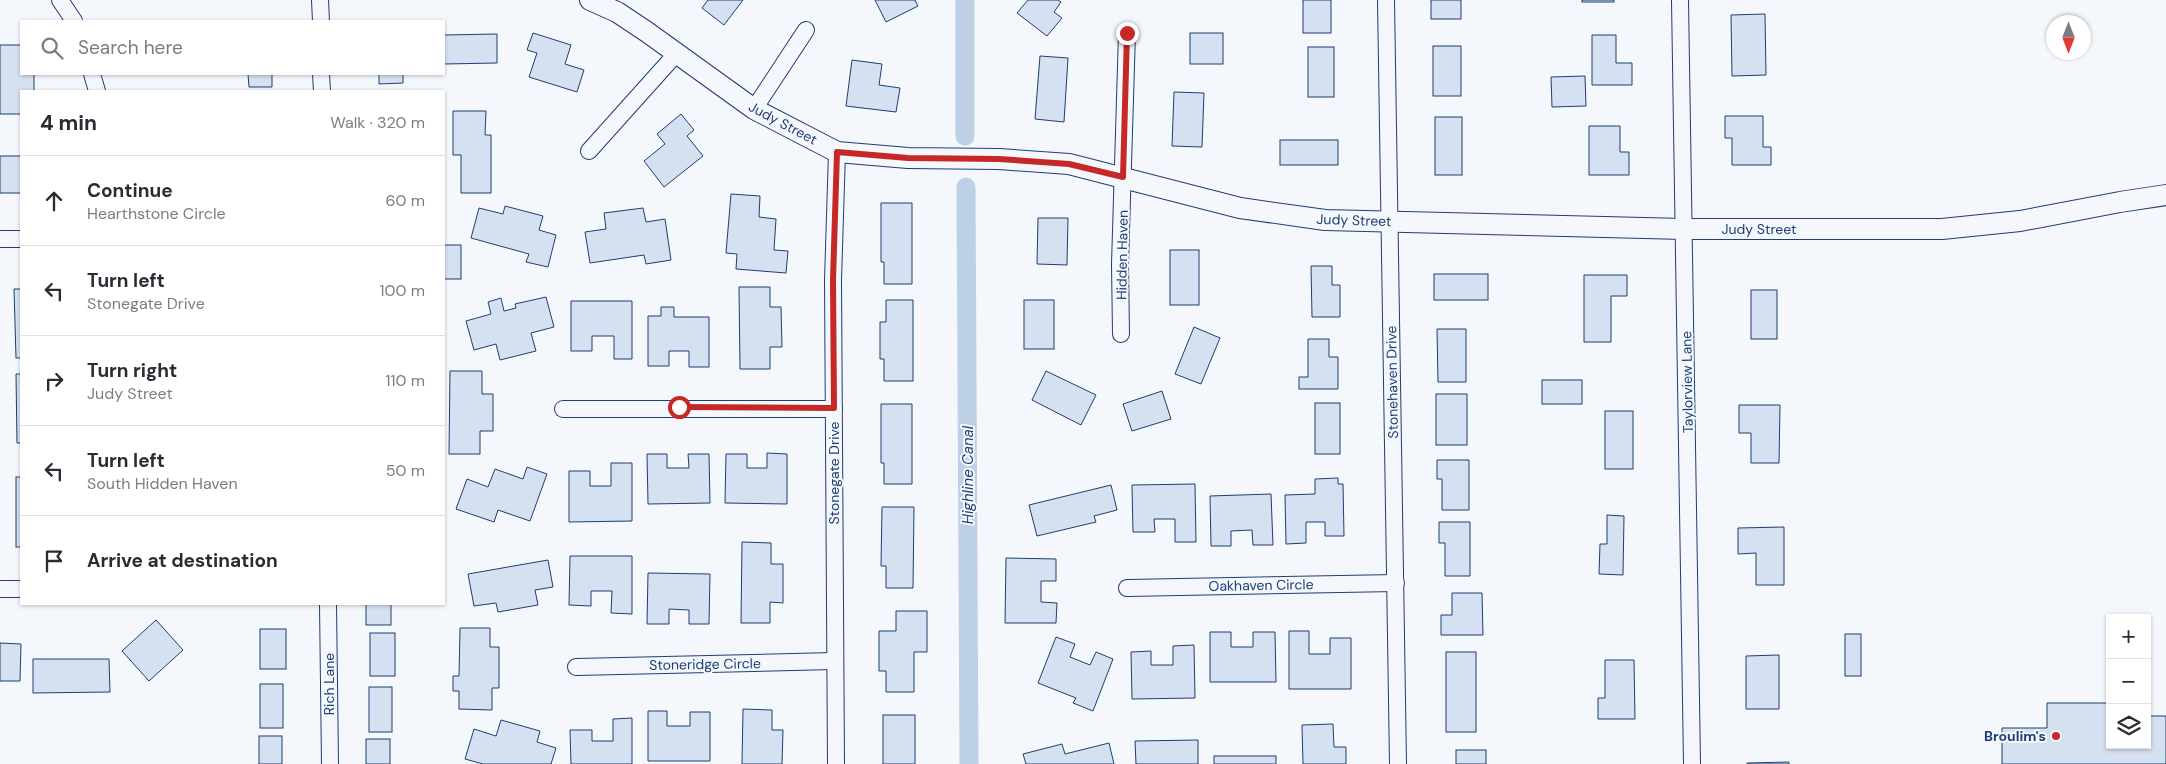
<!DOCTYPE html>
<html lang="en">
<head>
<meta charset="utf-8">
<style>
  :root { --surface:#fff; --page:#f2f2f3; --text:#2b2b33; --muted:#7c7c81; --line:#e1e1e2 }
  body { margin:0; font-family:"DM Sans",sans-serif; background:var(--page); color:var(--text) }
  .controls { position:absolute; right:15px; bottom:15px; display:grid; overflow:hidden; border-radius:0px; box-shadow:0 1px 4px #0004 }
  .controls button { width:45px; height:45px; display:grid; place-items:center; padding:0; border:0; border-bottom:1px solid var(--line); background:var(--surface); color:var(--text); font:25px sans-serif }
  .compass { position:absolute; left:2046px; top:15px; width:45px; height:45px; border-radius:50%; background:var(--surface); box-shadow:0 1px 4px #0004; rotate:180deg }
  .stop { position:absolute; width:15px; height:15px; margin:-11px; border:4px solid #c62828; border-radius:50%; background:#fff }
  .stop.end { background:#c62828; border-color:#fff; box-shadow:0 1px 5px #0008 }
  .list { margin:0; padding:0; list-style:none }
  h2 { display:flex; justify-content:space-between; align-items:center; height:65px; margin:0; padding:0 20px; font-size:21px }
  h2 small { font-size:16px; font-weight:400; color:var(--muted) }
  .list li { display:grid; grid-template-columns:32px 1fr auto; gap:15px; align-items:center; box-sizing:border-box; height:90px; padding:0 20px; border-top:1px solid var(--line) }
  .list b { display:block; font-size:19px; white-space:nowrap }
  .list p { margin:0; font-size:16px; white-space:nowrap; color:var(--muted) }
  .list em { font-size:16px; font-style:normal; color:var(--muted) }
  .icon { flex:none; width:28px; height:28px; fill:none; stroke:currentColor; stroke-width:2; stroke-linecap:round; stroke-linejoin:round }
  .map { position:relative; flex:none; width:2166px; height:764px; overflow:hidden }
  .search { position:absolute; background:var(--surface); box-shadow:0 1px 4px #0004; left:20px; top:20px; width:425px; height:55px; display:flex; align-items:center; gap:12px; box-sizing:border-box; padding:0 18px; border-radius:0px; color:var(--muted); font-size:19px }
  .panel { position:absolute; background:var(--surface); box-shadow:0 1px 4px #0004; left:20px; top:90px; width:425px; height:515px; border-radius:0px }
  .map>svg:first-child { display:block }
</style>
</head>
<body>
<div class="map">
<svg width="2166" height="764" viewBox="0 0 2166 764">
  <rect width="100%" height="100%" fill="#f4f7fb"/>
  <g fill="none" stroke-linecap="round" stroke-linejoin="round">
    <g stroke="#bed0e5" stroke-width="19">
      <polyline points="965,0 965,136"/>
      <polyline points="966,187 969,764"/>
    </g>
  </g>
  <g fill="#d5e0f0" stroke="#1d3f73">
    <polygon points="708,0 743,0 724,25 702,8"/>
    <polygon points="875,0 915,0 918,6 886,22"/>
    <polygon points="1028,0 1058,0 1061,2 1054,12 1062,18 1047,36 1017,13"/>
    <rect x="1303" y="0" width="28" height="33"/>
    <rect x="1431" y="0" width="30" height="19"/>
    <rect x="1582" y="0" width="32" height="2"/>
    <polygon points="1765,14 1766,75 1732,76 1731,15"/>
    <polygon points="533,33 571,45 565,64 584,70 577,92 529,77 537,53 527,50"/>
    <rect x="1190" y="33" width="33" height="31"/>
    <polygon points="497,34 497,63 444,64 444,35"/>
    <polygon points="1592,35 1616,35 1616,63 1632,63 1632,85 1592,85"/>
    <polygon points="0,45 21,45 21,74 34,74 34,91 21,91 21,114 0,114"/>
    <rect x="1433" y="46" width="28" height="50"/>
    <rect x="1308" y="47" width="26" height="50"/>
    <polygon points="1040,56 1068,58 1064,122 1035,119"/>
    <polygon points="852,60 882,64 879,85 900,88 896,112 846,106"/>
    <polygon points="248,74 272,74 272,87 249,87"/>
    <polygon points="379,74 403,74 403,83 379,84"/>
    <polygon points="1585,76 1586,106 1552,107 1551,77"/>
    <polygon points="1174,92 1204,93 1202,147 1172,146"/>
    <polygon points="453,111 486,111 485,135 491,135 491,193 461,193 461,155 453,155"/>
    <polygon points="681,114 694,130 687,136 703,156 664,187 644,161 665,144 657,134"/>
    <polygon points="1725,116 1763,116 1763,147 1771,147 1771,165 1732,165 1732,138 1725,138"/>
    <rect x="1435" y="117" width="27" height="58"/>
    <polygon points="1589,126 1620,126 1620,152 1629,152 1629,175 1589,175"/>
    <rect x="1280" y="140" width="58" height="25"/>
    <rect x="0" y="156" width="21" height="37"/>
    <polygon points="731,194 760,196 759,217 776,219 774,250 788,251 786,273 736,269 737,254 726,253"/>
    <polygon points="881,203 912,203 912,284 884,284 884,262 881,262"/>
    <polygon points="505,206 543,216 539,230 556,235 548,267 526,262 529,254 471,238 479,208 503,214"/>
    <polygon points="643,208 646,222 665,219 671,260 646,264 644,255 590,263 585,232 606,229 604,213"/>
    <polygon points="1038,218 1068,218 1067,265 1037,264"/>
    <rect x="444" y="245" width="17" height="34"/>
    <rect x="1170" y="250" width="29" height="55"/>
    <polygon points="1311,266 1332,266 1332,285 1340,285 1340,317 1312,317"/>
    <rect x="1434" y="274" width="54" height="26"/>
    <polygon points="1584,275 1627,275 1627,296 1611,296 1611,342 1584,342"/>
    <polygon points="739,287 770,287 770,307 781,307 782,347 770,347 770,369 740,369"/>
    <polygon points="14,289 21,289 21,358 16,358"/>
    <rect x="1751" y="290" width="26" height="49"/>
    <polygon points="546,297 554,327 531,333 536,351 500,360 496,344 474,350 466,321 491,314 488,302 501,298 504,311 516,308 515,304"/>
    <polygon points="886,300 913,300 913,381 884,381 884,359 880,359 880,322 886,322"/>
    <rect x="1024" y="300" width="30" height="49"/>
    <polygon points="571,301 632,301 632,359 614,359 614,336 592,336 592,351 571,351"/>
    <polygon points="661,307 674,307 674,317 709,317 709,367 689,367 689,351 669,351 669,366 648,366 648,316 661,316"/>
    <polygon points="1194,327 1220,338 1201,384 1175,374"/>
    <polygon points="1437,329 1466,329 1466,382 1438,382"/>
    <polygon points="1308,339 1329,339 1329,357 1338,357 1338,389 1299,389 1299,377 1308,377"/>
    <polygon points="450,371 482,371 482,394 493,394 493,431 480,431 480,454 449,454"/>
    <polygon points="1046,371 1096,395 1081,425 1032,400"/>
    <polygon points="16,374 21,374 21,443 17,443"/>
    <rect x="1542" y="380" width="40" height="24"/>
    <polygon points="1162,391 1171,419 1132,431 1123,404"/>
    <rect x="1436" y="394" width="31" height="51"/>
    <rect x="1315" y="403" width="25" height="51"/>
    <polygon points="881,404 912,404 912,484 884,484 884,463 881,463"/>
    <polygon points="1739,405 1780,405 1779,463 1751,463 1751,433 1739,433"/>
    <rect x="1605" y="411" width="28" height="58"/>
    <polygon points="767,453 787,454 787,504 725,503 726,454 747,454 747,468 767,468"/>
    <polygon points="647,454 667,454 667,468 689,468 688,454 709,454 710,503 648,504"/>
    <polygon points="1437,460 1469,460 1469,510 1442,510 1442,479 1437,479"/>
    <polygon points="611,463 632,463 632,521 569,522 569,471 590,471 590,486 611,486"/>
    <polygon points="527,467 547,474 530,521 498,510 494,522 456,509 467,479 488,487 495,469 523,479"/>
    <rect x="16" y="477" width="5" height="70"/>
    <polygon points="1338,478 1338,484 1343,484 1344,536 1325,536 1325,522 1306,522 1306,543 1286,544 1285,495 1315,494 1315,479"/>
    <polygon points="1195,484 1196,542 1175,542 1175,519 1154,519 1155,532 1133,532 1132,485"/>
    <polygon points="1111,485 1117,510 1094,516 1096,522 1037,536 1029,505"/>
    <polygon points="1271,494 1273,545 1253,545 1252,530 1231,531 1231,546 1211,546 1210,496"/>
    <polygon points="882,507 914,507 913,588 886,588 886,566 881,566"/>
    <polygon points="1607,515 1624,516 1623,575 1599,574 1600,544 1607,544"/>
    <polygon points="1439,522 1470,522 1470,576 1445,576 1445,543 1439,543"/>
    <polygon points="1784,527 1784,585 1756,585 1756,553 1738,554 1738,528"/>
    <polygon points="742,542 771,543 771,564 783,564 783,603 770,602 770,623 741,623"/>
    <polygon points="570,556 632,556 632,614 611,613 612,591 591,591 591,606 569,605"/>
    <polygon points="1006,558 1056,559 1056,581 1041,581 1041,602 1057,603 1056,623 1005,623"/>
    <polygon points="548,560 553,587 535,590 538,605 498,612 496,603 474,606 468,574"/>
    <polygon points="648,573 710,574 709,624 689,624 689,610 669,609 669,624 647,624"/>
    <polygon points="1452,593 1482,593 1483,635 1441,635 1441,615 1452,615"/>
    <rect x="366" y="604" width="25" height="21"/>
    <polygon points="896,611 927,611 927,652 914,652 914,692 886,692 886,671 879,671 879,631 896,631"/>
    <polygon points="156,620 183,650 149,681 122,651"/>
    <polygon points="460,628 490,628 490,647 499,647 499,688 492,688 492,710 459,709 459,691 453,691 453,676 459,676"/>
    <rect x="260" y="629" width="26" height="40"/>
    <polygon points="1289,631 1309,631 1309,654 1330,654 1330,638 1351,638 1351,689 1289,689"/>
    <polygon points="1210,632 1231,632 1231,647 1253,647 1253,632 1275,632 1276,682 1210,682"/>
    <rect x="370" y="633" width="25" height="43"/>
    <rect x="1845" y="634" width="16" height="42"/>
    <polygon points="1056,637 1075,644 1070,657 1090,665 1096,652 1113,659 1093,711 1073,703 1076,698 1038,683"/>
    <polygon points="0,643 21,644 20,681 0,681"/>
    <polygon points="1194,645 1195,698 1132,699 1131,652 1151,651 1151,665 1173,665 1173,646"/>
    <rect x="1446" y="652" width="30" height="80"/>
    <polygon points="1779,655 1779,709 1746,709 1746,656"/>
    <polygon points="33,659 109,659 110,692 33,693"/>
    <polygon points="1605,660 1634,660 1635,719 1598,719 1598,698 1605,698"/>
    <rect x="260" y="684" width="23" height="44"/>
    <rect x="369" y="687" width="23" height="45"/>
    <polygon points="2047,703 2110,703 2110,745 2147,745 2147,716 2166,716 2166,764 2002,764 2002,728 2047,728"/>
    <polygon points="743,709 772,710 772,730 783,730 782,764 742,764"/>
    <polygon points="648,711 667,711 667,726 690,726 690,712 710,712 710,761 648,761"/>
    <rect x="883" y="715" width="32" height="49"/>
    <polygon points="632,718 632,764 571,764 570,730 592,730 592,741 613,741 613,719"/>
    <polygon points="501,720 540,731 537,742 556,748 551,764 483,764 465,759 474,729 496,736"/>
    <polygon points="1333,724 1334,747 1346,747 1346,764 1303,764 1302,725"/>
    <rect x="259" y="736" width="23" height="28"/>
    <rect x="366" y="739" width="24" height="25"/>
    <polygon points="1198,740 1198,764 1136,764 1135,741"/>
    <polygon points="1109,743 1114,764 1026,764 1023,754 1062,744 1065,754"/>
    <rect x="1456" y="750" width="30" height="14"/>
    <rect x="1214" y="756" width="62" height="8"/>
    <polygon points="1789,762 1789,764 1747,764 1747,763"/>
  </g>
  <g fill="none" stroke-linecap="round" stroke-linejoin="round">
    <defs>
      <g id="minor">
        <polyline points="60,0 74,21"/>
        <polyline points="320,0 321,21"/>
        <polyline points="1386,0 1398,764"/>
        <polyline points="1680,0 1692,764"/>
        <polyline points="92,74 97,91"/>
        <polyline points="321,74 322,91"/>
        <polyline points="754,109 806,30"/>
        <polyline points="589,151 676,54"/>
        <polyline points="0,239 21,239"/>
        <polyline points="1121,334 1120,264 1127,33"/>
        <polyline points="563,409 834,409"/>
        <polyline points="1127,588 1396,583"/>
        <polyline points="0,589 21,589"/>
        <polyline points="328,604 330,764"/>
        <polyline points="576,667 834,661"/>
        <polyline points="836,764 833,280 837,152"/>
      </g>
      <polyline id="tertiary" points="590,0 617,12 647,32 754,109 837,152 908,158 999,159 1069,164 1240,208 1325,220 1684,229 1942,229 2020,221 2120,202 2166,195"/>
    </defs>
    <use href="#minor" stroke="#1d3f73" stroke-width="18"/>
    <use href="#tertiary" stroke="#1d3f73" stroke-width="22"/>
    <use href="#minor" stroke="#f4f7fb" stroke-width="16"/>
    <use href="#tertiary" stroke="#f4f7fb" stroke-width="20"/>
  </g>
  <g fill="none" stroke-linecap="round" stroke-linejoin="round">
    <polyline stroke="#c62828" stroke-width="6" points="679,407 834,408 833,280 837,152 908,158 999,159 1069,164 1123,177 1127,33"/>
  </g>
  <circle fill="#c62828" stroke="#f4f7fb" stroke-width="2" cx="2056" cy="736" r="5"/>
  <g text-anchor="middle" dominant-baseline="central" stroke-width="4" stroke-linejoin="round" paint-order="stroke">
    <g font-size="14" fill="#1d3f73" stroke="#f4f7fb">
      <text transform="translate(783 123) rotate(28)">Judy Street</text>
      <text transform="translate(1354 220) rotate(2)">Judy Street</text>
      <text x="1759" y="229">Judy Street</text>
      <text transform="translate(1122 255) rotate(-89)">Hidden Haven</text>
      <text transform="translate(1392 382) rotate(-91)">Stonehaven Drive</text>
      <text transform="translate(1687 382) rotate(-91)">Taylorview Lane</text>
      <text transform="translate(834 473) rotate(-90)">Stonegate Drive</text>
      <text transform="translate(1261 585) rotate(-1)">Oakhaven Circle</text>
      <text transform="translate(705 664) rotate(-1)">Stoneridge Circle</text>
      <text transform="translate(329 684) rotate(-90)">Rich Lane</text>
    </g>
    <g font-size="14" font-weight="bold" fill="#1d3f73" stroke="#f4f7fb" text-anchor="end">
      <text x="2046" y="736">Broulim's</text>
    </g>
    <g font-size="15" font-style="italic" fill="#1d3f73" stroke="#f4f7fb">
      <text transform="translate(968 475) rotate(-90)">Highline Canal</text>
    </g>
  </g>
</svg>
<div class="controls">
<button>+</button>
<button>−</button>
<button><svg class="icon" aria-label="layers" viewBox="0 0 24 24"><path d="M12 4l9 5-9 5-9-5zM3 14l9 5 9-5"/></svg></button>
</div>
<svg class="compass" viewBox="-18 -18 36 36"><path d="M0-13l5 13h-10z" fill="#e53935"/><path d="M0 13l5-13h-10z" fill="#7c7c81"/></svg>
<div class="stop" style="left:679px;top:407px"></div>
<div class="stop end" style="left:1127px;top:33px"></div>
<div class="search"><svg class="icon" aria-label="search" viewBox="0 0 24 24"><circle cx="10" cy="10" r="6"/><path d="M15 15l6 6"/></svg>Search here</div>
<section class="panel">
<h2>4 min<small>Walk · 320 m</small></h2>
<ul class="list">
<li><svg class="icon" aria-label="ahead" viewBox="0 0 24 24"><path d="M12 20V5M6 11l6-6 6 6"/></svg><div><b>Continue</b><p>Hearthstone Circle</p></div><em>60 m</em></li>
<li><svg class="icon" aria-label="left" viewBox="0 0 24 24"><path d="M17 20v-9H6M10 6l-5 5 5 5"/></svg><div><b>Turn left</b><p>Stonegate Drive</p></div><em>100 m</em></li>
<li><svg class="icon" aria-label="right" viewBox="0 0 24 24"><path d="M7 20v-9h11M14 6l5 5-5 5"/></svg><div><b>Turn right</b><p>Judy Street</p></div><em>110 m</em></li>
<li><svg class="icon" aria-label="left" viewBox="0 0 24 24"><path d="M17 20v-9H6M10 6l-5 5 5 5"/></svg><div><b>Turn left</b><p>South Hidden Haven</p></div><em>50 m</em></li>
<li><svg class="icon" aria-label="arrive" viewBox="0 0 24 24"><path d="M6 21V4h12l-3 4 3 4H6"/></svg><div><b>Arrive at destination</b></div></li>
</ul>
</section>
</div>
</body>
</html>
